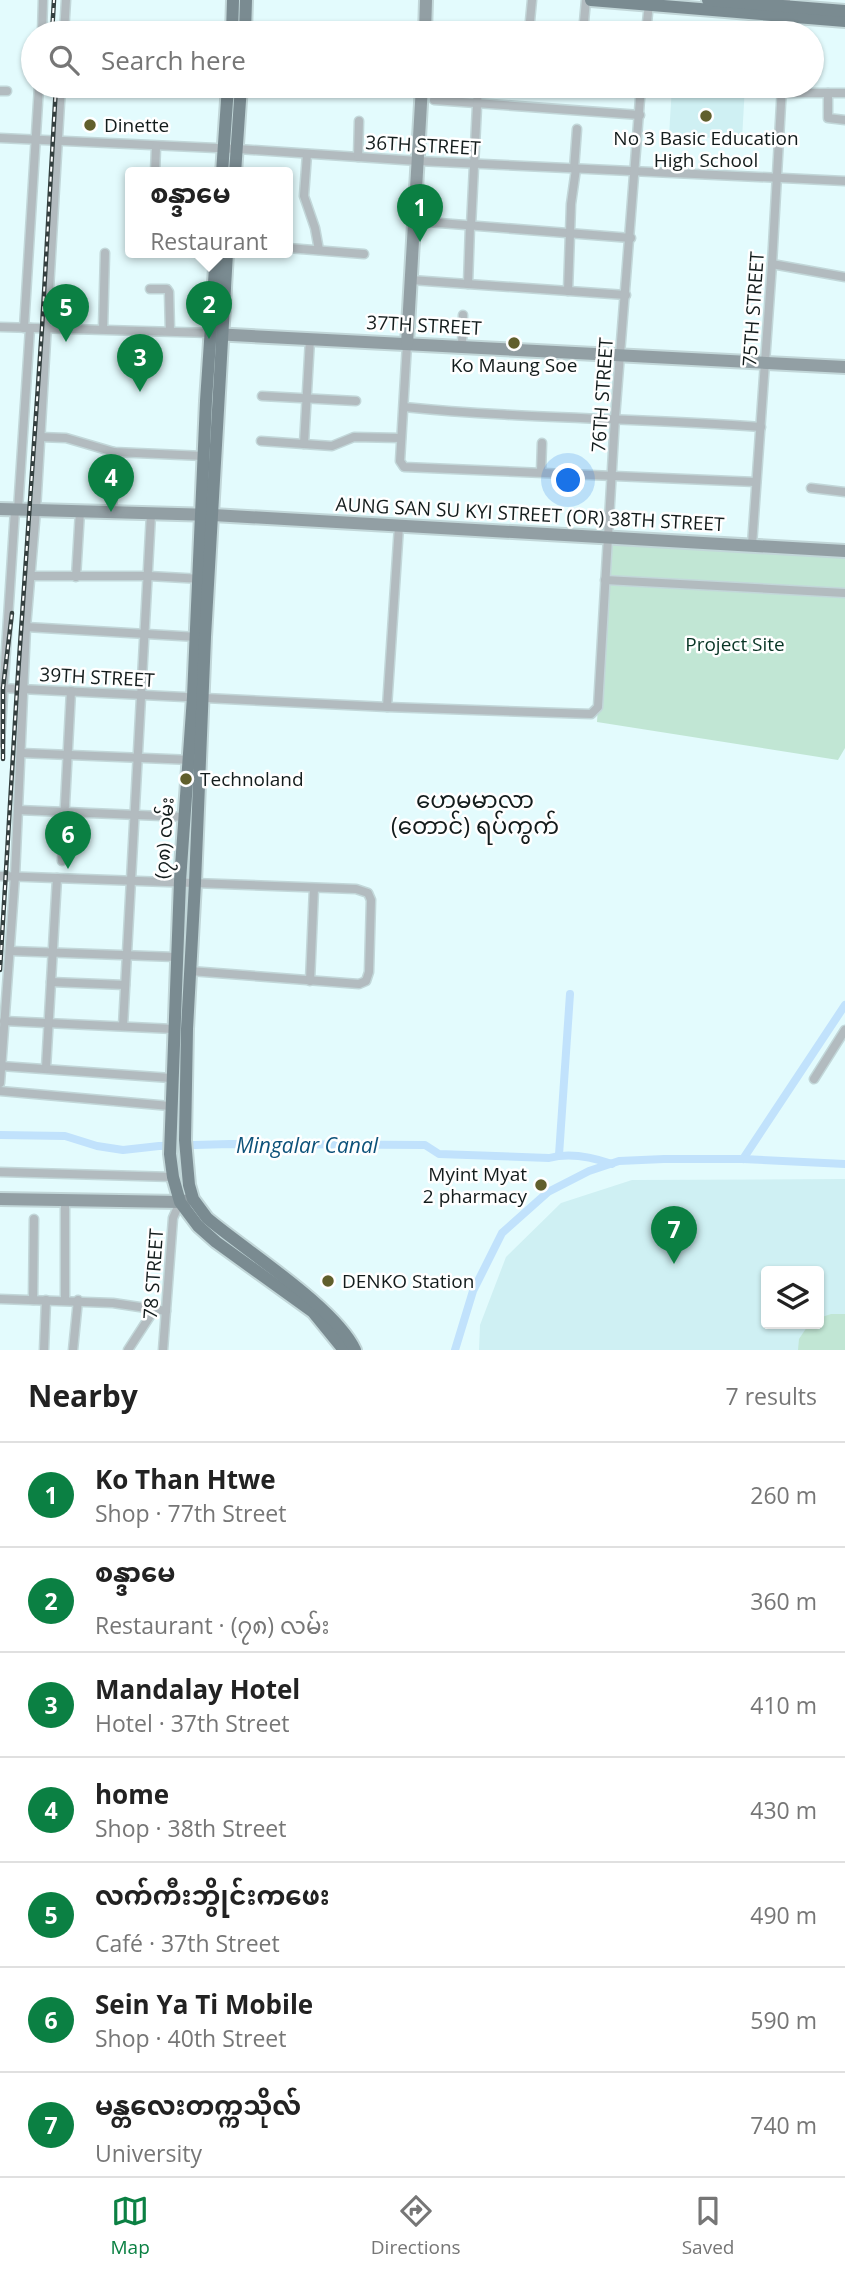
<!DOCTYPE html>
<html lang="en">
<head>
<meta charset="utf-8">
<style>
  :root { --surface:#fff; --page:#f6f6f6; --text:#222; --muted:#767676; --line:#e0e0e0; --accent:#0b8043 }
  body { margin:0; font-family:"Open Sans","Noto Sans Myanmar",sans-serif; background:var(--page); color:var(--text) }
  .controls { position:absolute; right:21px; bottom:21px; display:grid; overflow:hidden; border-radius:7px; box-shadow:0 2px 5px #0004 }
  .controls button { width:63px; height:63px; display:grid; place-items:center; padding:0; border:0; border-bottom:2px solid var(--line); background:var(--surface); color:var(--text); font:35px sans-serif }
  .you { position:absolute; left:569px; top:481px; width:24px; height:24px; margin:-18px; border:5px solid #fff; border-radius:50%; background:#1a73e8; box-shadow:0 0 0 10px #1a73e833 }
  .badge { display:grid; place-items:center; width:46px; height:46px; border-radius:50%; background:var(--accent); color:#fff; font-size:23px; font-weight:700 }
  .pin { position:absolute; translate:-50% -58px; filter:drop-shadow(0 2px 4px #0008) }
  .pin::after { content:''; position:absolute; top:37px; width:24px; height:21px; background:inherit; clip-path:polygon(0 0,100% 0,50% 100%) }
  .popup { position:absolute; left:125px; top:167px; width:168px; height:91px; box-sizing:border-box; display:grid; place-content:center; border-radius:7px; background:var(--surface); filter:drop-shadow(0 2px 5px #0005); font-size:23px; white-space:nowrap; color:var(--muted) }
  .popup b { font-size:26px; color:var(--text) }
  .popup::after { content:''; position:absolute; left:50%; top:100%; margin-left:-14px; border:14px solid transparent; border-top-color:var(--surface) }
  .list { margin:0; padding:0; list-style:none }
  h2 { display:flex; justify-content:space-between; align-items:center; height:91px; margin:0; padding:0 28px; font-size:30px }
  h2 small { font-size:23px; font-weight:400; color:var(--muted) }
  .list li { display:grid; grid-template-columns:46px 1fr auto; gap:21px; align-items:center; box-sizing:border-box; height:105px; padding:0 28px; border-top:2px solid var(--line) }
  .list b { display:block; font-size:26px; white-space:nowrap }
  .list p { margin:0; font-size:23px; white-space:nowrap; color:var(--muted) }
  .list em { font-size:23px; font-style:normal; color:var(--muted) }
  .icon { flex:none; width:38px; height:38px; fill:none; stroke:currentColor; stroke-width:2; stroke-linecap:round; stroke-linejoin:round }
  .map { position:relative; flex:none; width:845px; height:1350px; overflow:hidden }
  .search { position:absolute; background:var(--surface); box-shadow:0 2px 5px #0004; left:21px; right:21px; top:21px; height:77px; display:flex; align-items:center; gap:18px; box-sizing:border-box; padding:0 24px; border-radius:38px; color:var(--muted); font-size:26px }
  .sheet { height:826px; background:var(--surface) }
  nav { display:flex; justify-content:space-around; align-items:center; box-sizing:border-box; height:98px; border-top:2px solid var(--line); background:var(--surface); font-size:19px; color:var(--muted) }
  nav a { display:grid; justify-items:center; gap:4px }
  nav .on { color:var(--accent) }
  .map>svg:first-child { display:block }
</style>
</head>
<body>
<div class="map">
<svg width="845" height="1350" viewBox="0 0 845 1350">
  <rect width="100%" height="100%" fill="#e3fbfd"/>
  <g fill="#cff0f3" fill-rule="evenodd">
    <polygon points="672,86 745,86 742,139 669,136"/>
    <path d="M845,1179V1350H479L480,1325L506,1257L561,1203L632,1180ZM766,1271H819V1324H766Z"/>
  </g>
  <g fill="#c1e6d4">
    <polygon points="609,537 845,551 845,748 838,760 597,722"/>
    <polygon points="831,1314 845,1314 845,1350 798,1350 799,1339 809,1324 819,1324 819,1318"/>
  </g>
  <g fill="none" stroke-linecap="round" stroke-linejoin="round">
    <g stroke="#c1e2fc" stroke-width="8">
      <path d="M0,1135L65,1136L97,1146L123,1150L159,1146L230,1144L425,1145L439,1154L549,1158C570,1152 592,1157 612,1164"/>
      <polyline points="559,1155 570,994"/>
      <polyline points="743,1159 845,1005"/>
      <polyline points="455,1350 473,1291 502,1233 548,1192 589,1171 619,1161 664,1159 743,1159 845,1164"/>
    </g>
    <defs>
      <g id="street">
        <polyline points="530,21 532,0"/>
        <polyline points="42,33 43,0"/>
        <polyline points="64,33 66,0"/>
        <polyline points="583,33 586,0"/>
        <polyline points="646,33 649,3"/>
        <polyline points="784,33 786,0"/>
        <polyline points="378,86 422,88"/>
        <polyline points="0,91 7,91"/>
        <polyline points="781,93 845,93"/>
        <polyline points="828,93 828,118 845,120"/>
        <polyline points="434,100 640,115"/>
        <polyline points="0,138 238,149 418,161 845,181"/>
        <polyline points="307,154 304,196 315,228 319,250"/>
        <polyline points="358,157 359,121"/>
        <polyline points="574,169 577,129"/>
        <polyline points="155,173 156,147"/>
        <polyline points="414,221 631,238"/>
        <polyline points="471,226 478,86"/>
        <polyline points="288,248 364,254"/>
        <polyline points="772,264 845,277"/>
        <polyline points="411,280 626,295"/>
        <polyline points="468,284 470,226"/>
        <polyline points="150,289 167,289 169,292 170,331"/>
        <polyline points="568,291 571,204 576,169"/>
        <polyline points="0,327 212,333"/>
        <polyline points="24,328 39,86"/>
        <polyline points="103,329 105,253"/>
        <polyline points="407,344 400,461 404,467 756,482"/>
        <polyline points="462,346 463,315"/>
        <polyline points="262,396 356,401"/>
        <path d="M404,407C522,419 642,418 761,427"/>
        <polyline points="40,437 66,438 114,452 204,456"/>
        <polyline points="261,441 332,446 354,437 401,438"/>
        <polyline points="304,444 310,339"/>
        <polyline points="541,472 542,443"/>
        <polyline points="811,488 845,492"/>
        <polyline points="18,510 30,328"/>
        <polyline points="112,512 114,452"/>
        <polyline points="752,545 772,264 782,86"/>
        <polyline points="31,576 149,576 202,579"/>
        <polyline points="76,577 80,511"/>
        <polyline points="605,580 845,593"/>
        <polyline points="26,627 198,637"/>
        <polyline points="0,688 387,707 591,714 598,707 615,418 641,86"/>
        <polyline points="387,707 399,526"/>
        <polyline points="0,743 15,510"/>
        <polyline points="21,753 193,760"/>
        <polyline points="18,810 186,817"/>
        <polyline points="62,861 71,691"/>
        <polyline points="0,876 356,889 368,893 371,900 369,972 366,981 359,984 190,971"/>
        <polyline points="10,951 176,957"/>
        <polyline points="310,981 314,888"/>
        <polyline points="51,982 125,985"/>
        <polyline points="4,1021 174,1029"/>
        <polyline points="123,1026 151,514"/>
        <polyline points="1,1066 171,1078"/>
        <polyline points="46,1068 57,878"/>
        <polyline points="814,1079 845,1030"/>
        <polyline points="0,1083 15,876 26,627 36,510 61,86"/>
        <polyline points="0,1091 170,1106"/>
        <polyline points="0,1172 173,1177"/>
        <polyline points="65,1200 65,1300"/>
        <polyline points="0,1299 113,1303 166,1311"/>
        <polyline points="33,1300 34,1219"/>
        <polyline points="44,1350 46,1300"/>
        <polyline points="73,1350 78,1300"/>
        <polyline points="128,1350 154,1310"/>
        <polyline points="163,1350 173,1218 180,1202"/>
      </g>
      <g id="secondary">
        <polyline points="425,33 426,0"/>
        <polyline points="213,334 845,367"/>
        <polyline points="407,344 422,86"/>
        <polyline points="0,509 213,515 845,551"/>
        <polyline points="0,1199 180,1202 188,1200"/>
      </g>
      <g id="primary">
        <polyline points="591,0 845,21"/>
        <polyline points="708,0 845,11"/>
        <polyline points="232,33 233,0"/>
        <polyline points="245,33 246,0"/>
        <polyline points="222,173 228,86"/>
        <polyline points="235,173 241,86"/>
        <polyline points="216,253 206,401 193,697 180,881 170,1154 173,1177 180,1202 198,1226 216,1242 313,1312 344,1350"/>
        <path d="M227,253L205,637L195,883L187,1029L185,1140L189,1185L193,1199L207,1218C246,1251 335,1307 355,1350"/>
      </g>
    </defs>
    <use href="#street" stroke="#c2d7d9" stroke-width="11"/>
    <use href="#secondary" stroke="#c2d7d9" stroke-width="16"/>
    <use href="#primary" stroke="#c2d7d9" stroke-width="16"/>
    <use href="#street" stroke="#b2bbbf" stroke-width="8"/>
    <use href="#secondary" stroke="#929fa4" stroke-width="12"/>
    <use href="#primary" stroke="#7a8b91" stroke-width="12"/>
    <defs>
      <g id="rail">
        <polyline points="52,33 54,0"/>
        <polyline points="3,759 3,688 12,613"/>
        <polyline points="0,970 17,689 42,328 56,86"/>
      </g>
    </defs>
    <use href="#rail" stroke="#344040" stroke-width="4.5"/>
    <use href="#rail" stroke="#fff" stroke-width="2" stroke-dasharray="5" stroke-linecap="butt"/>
  </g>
  <g fill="#605f2c" stroke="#fff" stroke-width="2.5">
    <circle cx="706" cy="116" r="7"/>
    <circle cx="90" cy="125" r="7"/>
    <circle cx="514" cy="343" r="7"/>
    <circle cx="186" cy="779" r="7"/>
    <circle cx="541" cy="1185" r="7"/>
    <circle cx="328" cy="1281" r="7"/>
  </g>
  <g text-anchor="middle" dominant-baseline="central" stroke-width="5" stroke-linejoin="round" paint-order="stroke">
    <g font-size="19" fill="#131c1c" stroke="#fff" text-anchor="start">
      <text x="104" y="125">Dinette</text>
      <text x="706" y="138" text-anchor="middle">No 3 Basic Education<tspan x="706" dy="22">High School</tspan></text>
      <text x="514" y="365" text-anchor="middle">Ko Maung Soe</text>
      <text x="200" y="779">Technoland</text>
      <text x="527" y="1174" text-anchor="end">Myint Myat<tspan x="527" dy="22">2 pharmacy</tspan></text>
      <text x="342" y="1281">DENKO Station</text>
    </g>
    <g font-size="19" fill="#131c1c" stroke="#fff">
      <text transform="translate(423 145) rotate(3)">36TH STREET</text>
      <text transform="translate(753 309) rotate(-86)">75TH STREET</text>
      <text transform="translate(424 325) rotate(3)">37TH STREET</text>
      <text transform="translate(602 395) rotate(-86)">76TH STREET</text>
      <text transform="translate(530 514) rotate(3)">AUNG SAN SU KYI STREET (OR) 38TH STREET</text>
      <text transform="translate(97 677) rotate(3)">39TH STREET</text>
      <text transform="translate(164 838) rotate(-86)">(၇၈) လမ်း</text>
      <text transform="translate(153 1274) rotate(-86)">78 STREET</text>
    </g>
    <g font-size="19" fill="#083525" stroke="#fff">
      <text x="735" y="644">Project Site</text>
    </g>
    <g font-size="21" font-style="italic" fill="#0d527a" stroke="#fff">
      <text x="307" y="1145">Mingalar Canal</text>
    </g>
    <g font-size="23" fill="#131c1c" stroke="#fff">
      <text x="475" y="799">ဟေမမာလာ<tspan x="475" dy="26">(တောင်) ရပ်ကွက်</tspan></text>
    </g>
  </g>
</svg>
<div class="controls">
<button><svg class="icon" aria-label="layers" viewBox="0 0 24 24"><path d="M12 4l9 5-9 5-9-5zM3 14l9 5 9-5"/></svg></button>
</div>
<div class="you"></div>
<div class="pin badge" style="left:420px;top:242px">1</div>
<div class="pin badge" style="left:209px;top:339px">2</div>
<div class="popup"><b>စန္ဒာမေ</b>Restaurant</div>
<div class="pin badge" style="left:140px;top:392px">3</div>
<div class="pin badge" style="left:111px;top:512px">4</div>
<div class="pin badge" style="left:66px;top:342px">5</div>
<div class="pin badge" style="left:68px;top:869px">6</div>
<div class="pin badge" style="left:674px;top:1264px">7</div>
<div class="search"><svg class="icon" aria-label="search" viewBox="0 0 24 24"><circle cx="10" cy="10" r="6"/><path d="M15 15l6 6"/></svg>Search here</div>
</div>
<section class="sheet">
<h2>Nearby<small>7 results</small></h2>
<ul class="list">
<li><span class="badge">1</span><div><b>Ko Than Htwe</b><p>Shop · 77th Street</p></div><em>260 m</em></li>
<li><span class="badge">2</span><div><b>စန္ဒာမေ</b><p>Restaurant · (၇၈) လမ်း</p></div><em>360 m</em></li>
<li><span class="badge">3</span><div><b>Mandalay Hotel</b><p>Hotel · 37th Street</p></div><em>410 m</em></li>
<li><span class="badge">4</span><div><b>home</b><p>Shop · 38th Street</p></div><em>430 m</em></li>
<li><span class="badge">5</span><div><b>လက်ကီးဘွိုင်းကဖေး</b><p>Café · 37th Street</p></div><em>490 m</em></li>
<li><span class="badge">6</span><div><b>Sein Ya Ti Mobile</b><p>Shop · 40th Street</p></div><em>590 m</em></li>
<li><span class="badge">7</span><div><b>မန္တလေးတက္ကသိုလ်</b><p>University</p></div><em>740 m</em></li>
</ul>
</section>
<nav>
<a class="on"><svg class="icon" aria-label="map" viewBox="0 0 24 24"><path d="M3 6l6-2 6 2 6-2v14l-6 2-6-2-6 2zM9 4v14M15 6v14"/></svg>Map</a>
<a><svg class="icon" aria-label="directions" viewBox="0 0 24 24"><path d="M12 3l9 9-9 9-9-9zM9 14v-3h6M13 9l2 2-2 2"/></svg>Directions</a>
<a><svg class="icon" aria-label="saved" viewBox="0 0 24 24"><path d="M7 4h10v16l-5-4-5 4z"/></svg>Saved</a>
</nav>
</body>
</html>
